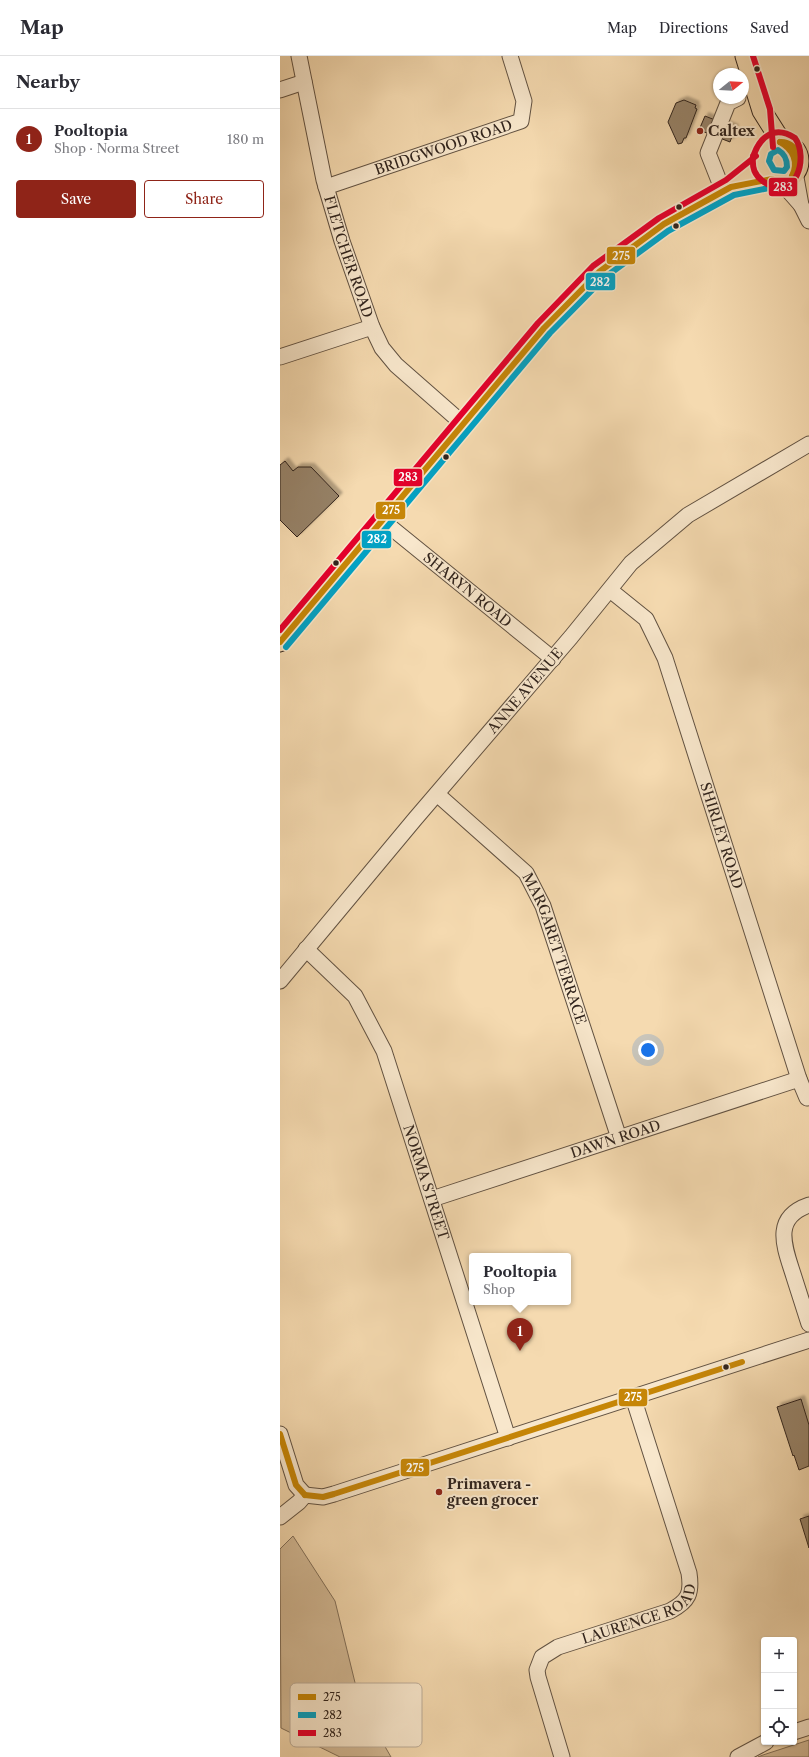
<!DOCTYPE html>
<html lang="en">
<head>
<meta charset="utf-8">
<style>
  :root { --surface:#fff; --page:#f7f7f7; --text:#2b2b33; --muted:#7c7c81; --line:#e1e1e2; --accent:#8f2418 }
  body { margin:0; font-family:"Libre Caslon Text",serif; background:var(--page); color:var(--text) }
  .controls { position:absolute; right:12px; bottom:12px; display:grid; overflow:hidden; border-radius:4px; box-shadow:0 1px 3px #0004 }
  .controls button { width:36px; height:36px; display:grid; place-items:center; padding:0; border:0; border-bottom:1px solid var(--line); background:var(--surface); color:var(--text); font:20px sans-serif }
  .compass { position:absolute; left:433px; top:12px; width:36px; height:36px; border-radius:50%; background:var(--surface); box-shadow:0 1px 3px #0004; rotate:72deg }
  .you { position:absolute; left:368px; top:994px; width:14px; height:14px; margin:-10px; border:3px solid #fff; border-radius:50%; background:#1a73e8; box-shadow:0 0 0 6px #1a73e833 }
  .badge { display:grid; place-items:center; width:26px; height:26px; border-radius:50%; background:var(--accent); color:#fff; font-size:13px; font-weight:700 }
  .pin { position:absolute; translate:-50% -33px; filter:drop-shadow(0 1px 2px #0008) }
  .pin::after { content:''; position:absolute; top:21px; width:14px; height:12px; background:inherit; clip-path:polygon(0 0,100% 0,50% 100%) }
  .popup { position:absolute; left:189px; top:1197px; width:102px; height:52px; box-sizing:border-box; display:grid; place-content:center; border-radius:4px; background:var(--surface); filter:drop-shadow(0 1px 3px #0005); font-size:13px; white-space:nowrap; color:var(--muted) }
  .popup b { font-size:15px; color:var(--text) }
  .popup::after { content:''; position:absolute; left:50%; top:100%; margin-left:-8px; border:8px solid transparent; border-top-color:var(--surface) }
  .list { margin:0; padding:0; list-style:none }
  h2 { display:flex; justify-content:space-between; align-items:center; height:52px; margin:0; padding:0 16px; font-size:17px }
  h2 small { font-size:13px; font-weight:400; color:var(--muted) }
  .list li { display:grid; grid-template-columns:26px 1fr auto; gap:12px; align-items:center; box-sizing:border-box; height:60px; padding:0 16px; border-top:1px solid var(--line) }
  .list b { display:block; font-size:15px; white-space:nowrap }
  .list p { margin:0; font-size:13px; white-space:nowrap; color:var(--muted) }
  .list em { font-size:13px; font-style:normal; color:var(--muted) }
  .actions { display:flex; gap:8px; padding:12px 16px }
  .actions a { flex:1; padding:9px 0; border:1px solid var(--accent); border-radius:4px; text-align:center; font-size:14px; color:var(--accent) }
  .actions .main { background:var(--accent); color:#fff }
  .icon { flex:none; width:22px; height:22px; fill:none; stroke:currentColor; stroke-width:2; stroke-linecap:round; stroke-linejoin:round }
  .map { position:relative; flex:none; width:529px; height:1701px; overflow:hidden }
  header { display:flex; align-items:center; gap:24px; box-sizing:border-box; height:56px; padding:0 20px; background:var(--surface); border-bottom:1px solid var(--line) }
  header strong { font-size:19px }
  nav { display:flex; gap:22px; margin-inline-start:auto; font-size:14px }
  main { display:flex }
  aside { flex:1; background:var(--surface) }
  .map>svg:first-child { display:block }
</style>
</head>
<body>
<header>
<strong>Map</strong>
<nav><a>Map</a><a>Directions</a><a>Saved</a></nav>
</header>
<main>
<aside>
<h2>Nearby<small></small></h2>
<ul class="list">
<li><span class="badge">1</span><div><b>Pooltopia</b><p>Shop · Norma Street</p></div><em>180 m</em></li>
</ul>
<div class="actions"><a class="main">Save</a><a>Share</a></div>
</aside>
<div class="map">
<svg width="529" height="1701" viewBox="0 0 529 1701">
  <defs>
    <filter id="shadow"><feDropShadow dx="3.5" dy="-3.5" stdDeviation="1" flood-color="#0004"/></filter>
  </defs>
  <rect width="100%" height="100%" fill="#f5dab0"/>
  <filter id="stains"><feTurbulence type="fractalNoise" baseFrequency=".005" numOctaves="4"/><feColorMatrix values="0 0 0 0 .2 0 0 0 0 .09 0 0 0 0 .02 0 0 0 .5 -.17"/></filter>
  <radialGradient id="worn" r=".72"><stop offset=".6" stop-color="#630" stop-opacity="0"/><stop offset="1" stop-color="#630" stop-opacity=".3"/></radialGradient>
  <g fill="#d4bb97" stroke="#82705a">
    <polygon points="13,1480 55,1545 80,1647 111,1701 60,1701 1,1672 0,1493"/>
    <polygon points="529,1684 529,1701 478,1701 483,1699"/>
  </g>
  <g fill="#978369" stroke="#31241d" filter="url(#shadow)">
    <polygon points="404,44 416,49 415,52 417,53 406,82 404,82 402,87 398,88 388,66 396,47"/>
    <polygon points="425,60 455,72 450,86 419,74"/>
    <polygon points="5,405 13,415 18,411 31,411 59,440 17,481 0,464 0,409"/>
    <polygon points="521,1343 529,1369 529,1410 519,1414 514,1399 513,1400 497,1351"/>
    <polygon points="529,1460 529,1492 520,1463"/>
  </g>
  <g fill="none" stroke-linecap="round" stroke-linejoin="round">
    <defs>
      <g id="minor">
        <path id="s1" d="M19,0L44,124L62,185L92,271L102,292L116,309L182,367"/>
        <polyline points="0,34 24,26"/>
        <polyline points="515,116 521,149 529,165"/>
        <polyline points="499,124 521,149"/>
        <path id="s2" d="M46,131L241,65L244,45L230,0"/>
        <polyline points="443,135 428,97 448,47 458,42"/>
        <polyline points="0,301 92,271"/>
        <path id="s3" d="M103,465L273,603"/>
        <path id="s4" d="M330,534L366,563L385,602L519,1023L527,1042"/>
        <path id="s5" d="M157,738L246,817L263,850L339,1082"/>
        <path id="s6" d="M26,893L75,940L104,995L228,1382"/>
        <path id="s7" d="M0,925L135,763L291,581L351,507L408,459L529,388"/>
        <path id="s8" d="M152,1143L519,1023"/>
        <path d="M529,1149C491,1162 505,1192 514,1221C519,1237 524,1252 529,1268"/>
        <polyline points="0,1378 16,1429 25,1439"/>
        <polyline points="25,1439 43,1441 54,1438 529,1284"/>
        <polyline points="0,1461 19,1446 25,1439"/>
        <polyline points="514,1676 529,1671"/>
        <path id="s9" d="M282,1701L258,1621L257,1614L262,1601L278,1591L390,1555C409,1545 412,1537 409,1517L353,1341"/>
        <polyline points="458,1701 486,1686"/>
      </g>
      <g id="major">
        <polyline points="465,0 482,55 501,85"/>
        <circle cx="500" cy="105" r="19"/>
        <polyline points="0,586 264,272 319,216 384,168 451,131 481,106"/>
      </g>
    </defs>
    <use href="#minor" stroke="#625242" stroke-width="17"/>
    <use href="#major" stroke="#31241d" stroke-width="21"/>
    <use href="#minor" stroke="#f8e7cc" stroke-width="15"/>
    <use href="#major" stroke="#f5dab0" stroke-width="19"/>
    <defs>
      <g id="bus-1">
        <path d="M500,86C513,93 519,106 512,120"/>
        <path d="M500,86C518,85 524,108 512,120"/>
        <polyline points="0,586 264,272 319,216 384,168 451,131 492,123"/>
        <polyline points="0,1378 16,1429 25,1439"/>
        <polyline points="25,1439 43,1441 54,1438 462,1306"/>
      </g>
      <g id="bus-2">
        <path d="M498,94C505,98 507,103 507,111L504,115L494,114L489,105L491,98Z"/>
        <polyline points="6,591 270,277 324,222 388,175 454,139 494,131"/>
      </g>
      <g id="bus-3">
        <polyline points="473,0 490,53 493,91"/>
        <path d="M473,100C472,112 474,119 484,126C516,148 529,101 515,82C495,69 481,80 474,98"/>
        <polyline points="0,574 258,267 313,210 379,162 446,124 476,100"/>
      </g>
    </defs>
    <use href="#bus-1" stroke="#f8e7cc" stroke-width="9"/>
    <use href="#bus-2" stroke="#f8e7cc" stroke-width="9"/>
    <use href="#bus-3" stroke="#f8e7cc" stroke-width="9"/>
    <use href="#bus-1" stroke="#c68607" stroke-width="6"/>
    <use href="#bus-2" stroke="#02a2c5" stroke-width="6"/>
    <use href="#bus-3" stroke="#e4002b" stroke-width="6"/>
  </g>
  <g fill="#31241d" stroke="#f8e7cc" stroke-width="1.5">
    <circle cx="477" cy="13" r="3.5"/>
    <circle cx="399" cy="151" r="3.5"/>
    <circle cx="396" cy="170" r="3.5"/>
    <circle cx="166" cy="401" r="3.5"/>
    <circle cx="56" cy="507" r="3.5"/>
    <circle cx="446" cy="1311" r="3.5"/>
  </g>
  <g fill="#8f2418" stroke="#f8e7cc" stroke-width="1.5">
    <circle cx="420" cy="75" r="4"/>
    <circle cx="159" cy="1436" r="4"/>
  </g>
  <g text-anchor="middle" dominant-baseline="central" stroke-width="4" stroke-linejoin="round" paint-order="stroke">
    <g font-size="14" font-weight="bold" fill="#31241d" stroke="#f8e7cc" text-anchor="start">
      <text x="428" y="75">Caltex</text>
      <text x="167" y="1428">Primavera -<tspan x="167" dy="16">green grocer</tspan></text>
    </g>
    <g font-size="14" fill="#31241d" stroke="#f8e7cc">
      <text stroke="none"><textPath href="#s2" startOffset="124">BRIDGWOOD ROAD</textPath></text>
      <text stroke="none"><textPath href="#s1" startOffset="207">FLETCHER ROAD</textPath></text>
      <text stroke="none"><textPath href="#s3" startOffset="109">SHARYN ROAD</textPath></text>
      <text stroke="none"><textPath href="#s7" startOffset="380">ANNE AVENUE</textPath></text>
      <text stroke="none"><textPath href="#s4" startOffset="276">SHIRLEY ROAD</textPath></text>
      <text stroke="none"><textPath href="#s5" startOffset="200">MARGARET TERRACE</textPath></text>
      <text stroke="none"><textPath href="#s8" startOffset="193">DAWN ROAD</textPath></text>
      <text stroke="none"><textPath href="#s6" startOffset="268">NORMA STREET</textPath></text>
      <text stroke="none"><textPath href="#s9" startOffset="213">LAURENCE ROAD</textPath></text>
    </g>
  </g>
  <rect x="10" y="1627" width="132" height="64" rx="6" fill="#f8e7cc" stroke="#bcac98" stroke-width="1"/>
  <rect x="18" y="1638" width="18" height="6" fill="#c68607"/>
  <rect x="18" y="1656" width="18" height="6" fill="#02a2c5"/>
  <rect x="18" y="1674" width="18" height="6" fill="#e4002b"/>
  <g font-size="11" fill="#31241d">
    <text x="43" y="1645">275</text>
    <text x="43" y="1663">282</text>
    <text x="43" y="1681">283</text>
  </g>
  <g stroke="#f8e7cc" stroke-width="1.5">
    <rect x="488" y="121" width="30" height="20" rx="4" fill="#e4002b"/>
    <rect x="326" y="190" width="30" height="19" rx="4" fill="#c68607"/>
    <rect x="305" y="216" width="31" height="19" rx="4" fill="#02a2c5"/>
    <rect x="113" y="412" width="30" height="19" rx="4" fill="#e4002b"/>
    <rect x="95" y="445" width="31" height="19" rx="4" fill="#c68607"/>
    <rect x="81" y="474" width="31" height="19" rx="4" fill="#02a2c5"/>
    <rect x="338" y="1332" width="30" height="19" rx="4" fill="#c68607"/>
    <rect x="120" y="1402" width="30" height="19" rx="4" fill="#c68607"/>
  </g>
  <g font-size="11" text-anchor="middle" font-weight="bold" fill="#fff">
    <text x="503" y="135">283</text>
    <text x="341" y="204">275</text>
    <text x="320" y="230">282</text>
    <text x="128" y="425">283</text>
    <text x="111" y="458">275</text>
    <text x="97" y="487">282</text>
    <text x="353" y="1345">275</text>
    <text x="135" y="1416">275</text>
  </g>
  <rect width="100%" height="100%" filter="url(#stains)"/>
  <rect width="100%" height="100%" fill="url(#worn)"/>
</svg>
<div class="controls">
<button>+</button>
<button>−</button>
<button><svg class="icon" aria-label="locate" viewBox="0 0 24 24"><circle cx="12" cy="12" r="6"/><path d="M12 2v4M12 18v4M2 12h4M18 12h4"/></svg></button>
</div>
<svg class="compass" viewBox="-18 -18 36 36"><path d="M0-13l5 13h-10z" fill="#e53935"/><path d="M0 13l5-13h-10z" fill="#7c7c81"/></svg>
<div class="you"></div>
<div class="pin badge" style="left:240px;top:1295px">1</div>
<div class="popup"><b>Pooltopia</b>Shop</div>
</div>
</main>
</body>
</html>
